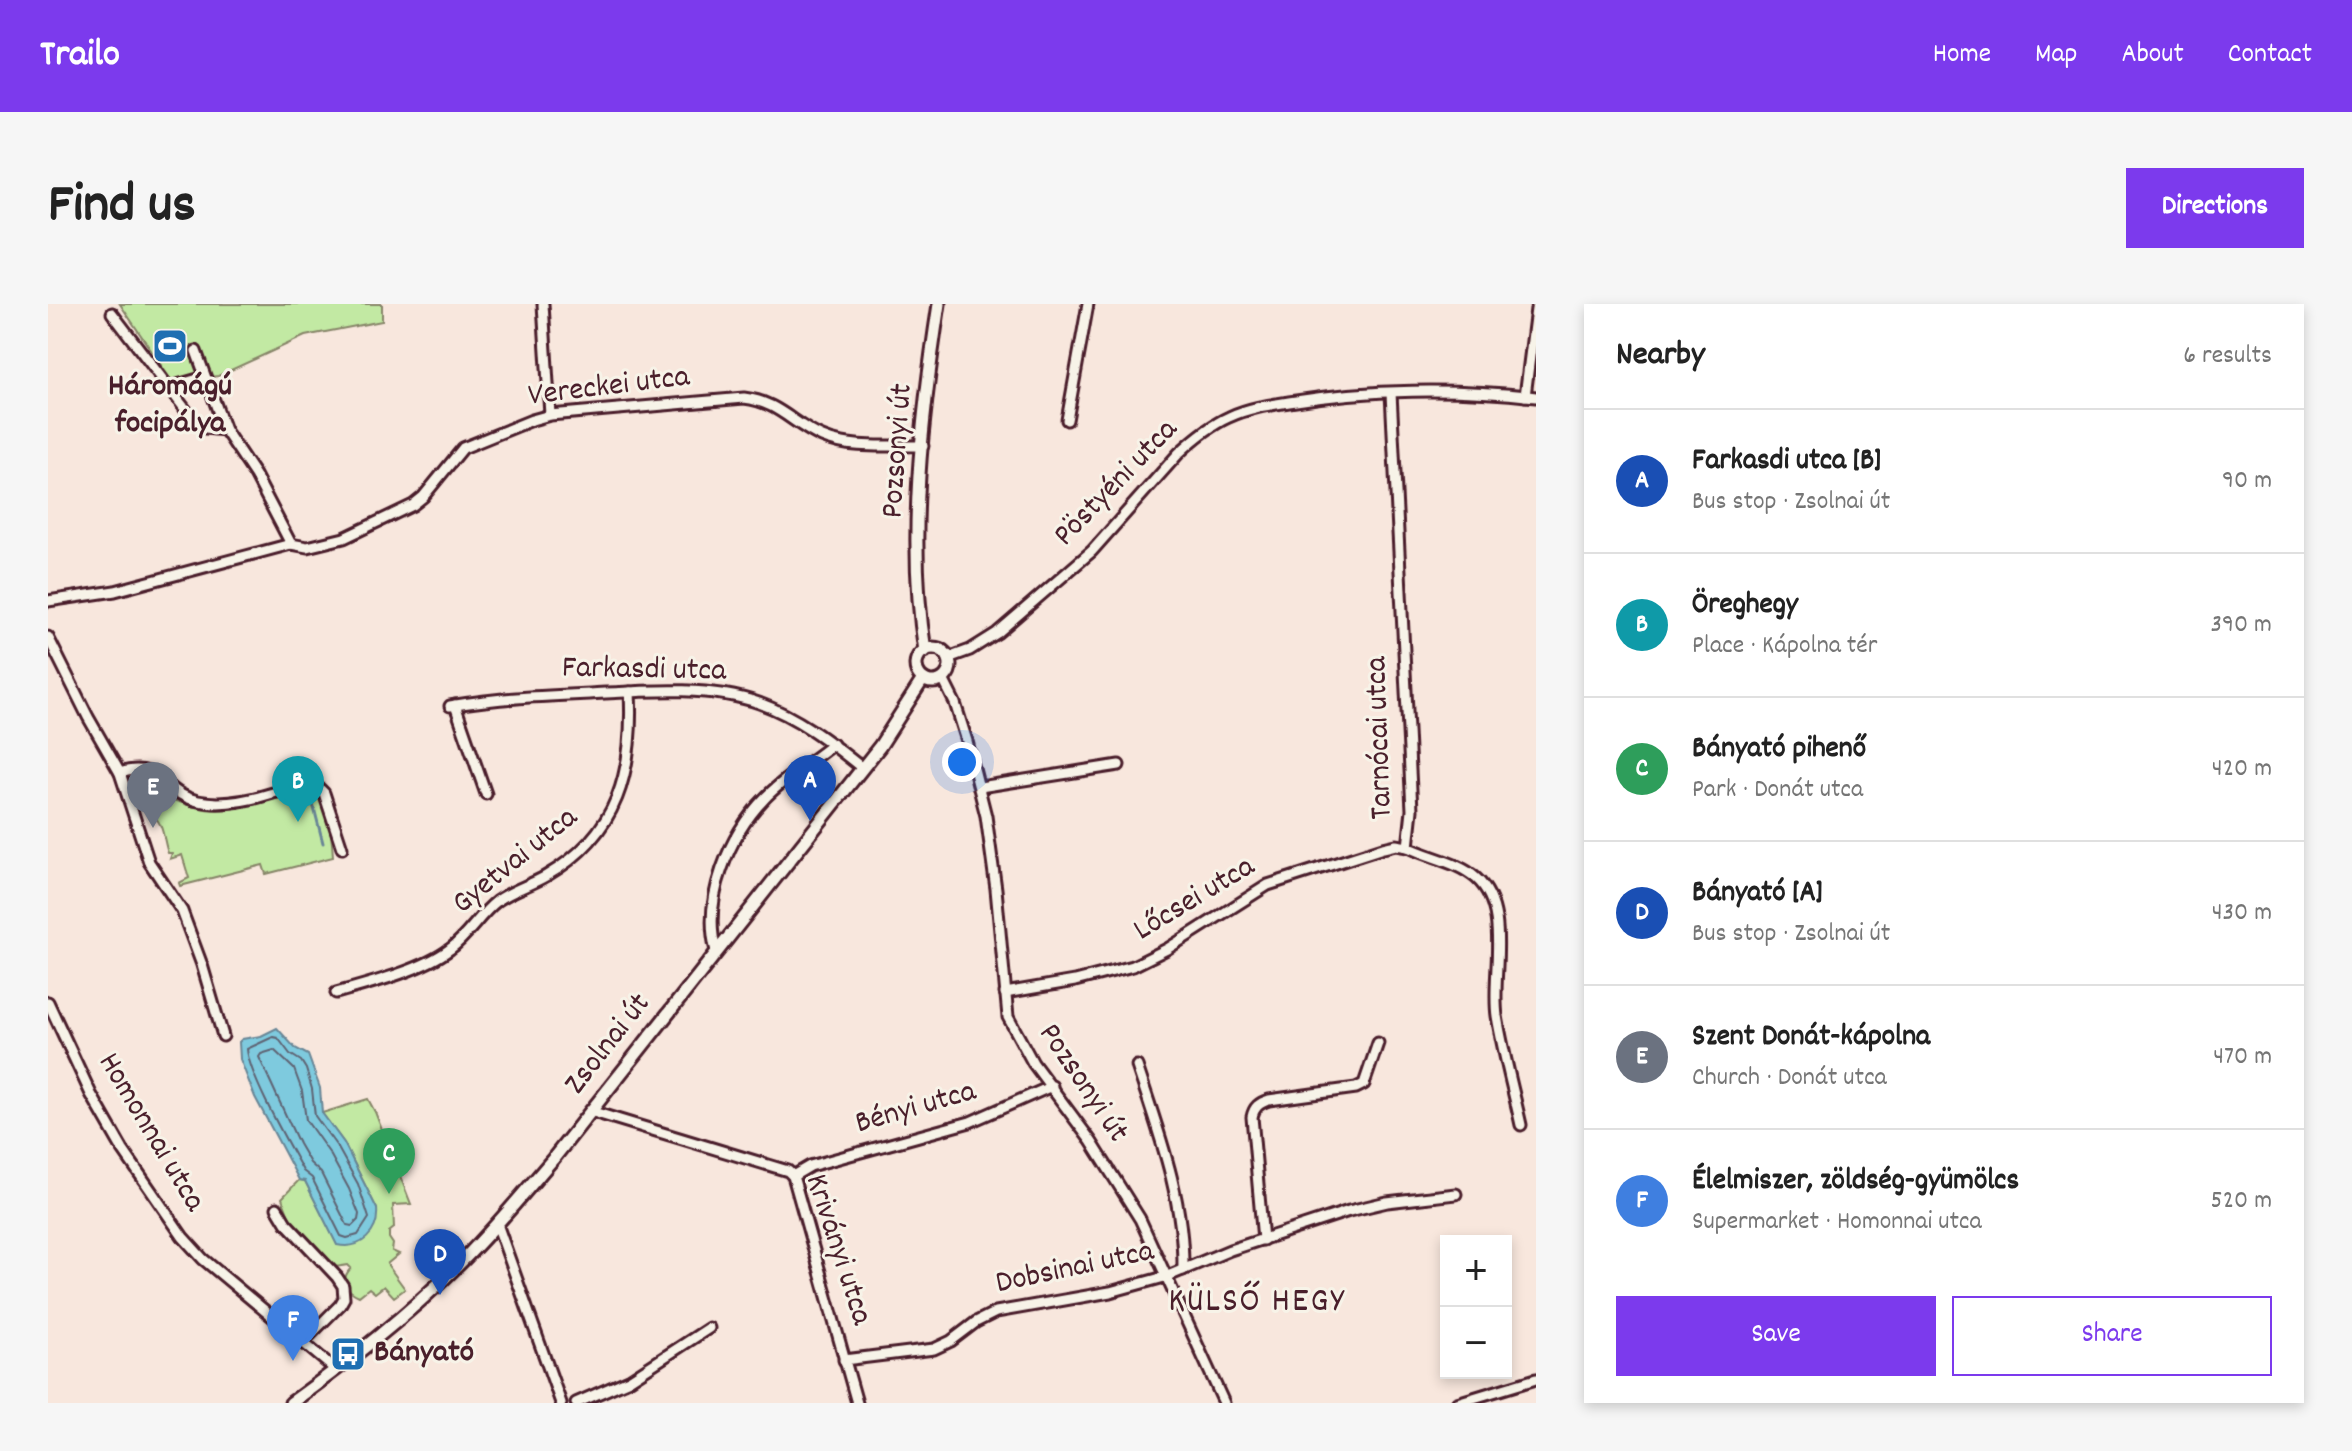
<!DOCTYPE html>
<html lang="en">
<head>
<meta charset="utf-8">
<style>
  :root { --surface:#fff; --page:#f6f6f6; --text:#222; --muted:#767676; --line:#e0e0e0; --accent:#7c3aed }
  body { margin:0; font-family:Dekko,sans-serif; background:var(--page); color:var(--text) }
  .controls { position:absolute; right:24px; bottom:24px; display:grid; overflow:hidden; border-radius:0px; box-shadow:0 4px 12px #0003 }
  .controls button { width:72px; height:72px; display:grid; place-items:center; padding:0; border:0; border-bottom:2px solid var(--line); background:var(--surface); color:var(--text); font:40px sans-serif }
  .you { position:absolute; left:914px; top:458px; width:28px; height:28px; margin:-20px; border:6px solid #fff; border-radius:50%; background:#1a73e8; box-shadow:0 0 0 12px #1a73e833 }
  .badge { display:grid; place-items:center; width:52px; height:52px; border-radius:50%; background:var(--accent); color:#fff; font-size:26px; font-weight:700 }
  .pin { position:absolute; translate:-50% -66px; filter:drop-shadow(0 2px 4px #0008) }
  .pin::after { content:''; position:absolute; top:42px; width:28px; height:24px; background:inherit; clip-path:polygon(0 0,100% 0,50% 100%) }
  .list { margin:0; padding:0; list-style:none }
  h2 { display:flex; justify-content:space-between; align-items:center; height:104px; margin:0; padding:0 32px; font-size:34px }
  h2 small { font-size:26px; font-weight:400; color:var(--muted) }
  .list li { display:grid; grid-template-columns:52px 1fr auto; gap:24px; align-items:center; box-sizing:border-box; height:144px; padding:0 32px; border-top:2px solid var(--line) }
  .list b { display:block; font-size:30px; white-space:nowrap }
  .list p { margin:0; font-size:26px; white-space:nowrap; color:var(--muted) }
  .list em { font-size:26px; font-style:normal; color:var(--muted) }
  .actions { display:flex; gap:16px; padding:24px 32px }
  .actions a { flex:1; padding:18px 0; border:2px solid var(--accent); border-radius:0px; text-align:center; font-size:28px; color:var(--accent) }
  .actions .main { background:var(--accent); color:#fff }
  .map { position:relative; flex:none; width:1488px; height:1099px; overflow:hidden; border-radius:0px }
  header { display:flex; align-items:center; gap:48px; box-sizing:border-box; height:112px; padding:0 40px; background:var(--accent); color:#fff }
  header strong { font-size:38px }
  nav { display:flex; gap:44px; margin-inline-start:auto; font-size:28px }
  .intro { display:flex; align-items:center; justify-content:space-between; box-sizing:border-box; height:192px; padding:0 48px }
  h1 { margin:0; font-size:56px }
  .button { padding:20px 36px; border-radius:0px; background:var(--accent); color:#fff; font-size:28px; font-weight:700 }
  main { display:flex; gap:48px; padding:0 48px }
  aside { flex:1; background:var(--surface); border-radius:0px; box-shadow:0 4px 12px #0003 }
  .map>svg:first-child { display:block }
</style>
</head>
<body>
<header>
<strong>Trailo</strong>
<nav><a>Home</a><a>Map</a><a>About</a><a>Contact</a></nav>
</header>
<div class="intro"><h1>Find us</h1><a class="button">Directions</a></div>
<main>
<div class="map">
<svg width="1488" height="1099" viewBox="0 0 1488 1099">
  <rect width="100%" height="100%" fill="#f8e7dd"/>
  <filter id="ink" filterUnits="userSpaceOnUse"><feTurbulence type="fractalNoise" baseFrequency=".0125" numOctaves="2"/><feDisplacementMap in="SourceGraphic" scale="16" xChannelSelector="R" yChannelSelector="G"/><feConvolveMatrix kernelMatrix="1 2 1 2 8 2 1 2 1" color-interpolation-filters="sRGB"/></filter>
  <g filter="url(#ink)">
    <g fill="#c2e9a3" stroke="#868467" stroke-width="2">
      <polygon points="72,0 334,0 334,17 257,32 170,72 128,77 123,76"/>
      <path d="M252,485L267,487C281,505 284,531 285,553L218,570L215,561L132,582L131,579L141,574L134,551L122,555L124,549H120C115,535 116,518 103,510L100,494L104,492C124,493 144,505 165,506C194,507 225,493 252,485Z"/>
      <path d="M320,795L327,808L363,900L345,901L346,924L341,928V934L345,940L344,947L351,950L339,960L357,985L346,993L336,982L327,989L321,984L311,992C297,986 292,976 303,964L300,961L287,963L282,960L242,915L234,894L251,876L257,877L289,940L329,905L296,839L274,809Z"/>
    </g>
    <path fill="#7ecade" stroke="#698696" stroke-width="2" d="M229,724L247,744L260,751L272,784L274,809L296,839L329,905C331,929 313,946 289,941L257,877L251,876L207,793L192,755L191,738L194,735L213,732Z"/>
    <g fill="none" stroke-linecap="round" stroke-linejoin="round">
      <g stroke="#5f6373" stroke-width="2">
        <path d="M225,733L230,734L242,750L253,757L258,765L264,785L267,812L290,844L310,880L321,914L310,931L299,934L293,932L264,874L255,867C241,841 201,772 199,745Z"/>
        <polygon points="226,746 246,765 254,787 258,816 282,850 301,885 311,910 310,916 304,922 299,921 273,869 262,859 251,840 211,753 213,750"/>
      </g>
      <polyline stroke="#698696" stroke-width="3" points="264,496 275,539"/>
      <defs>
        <g id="minor">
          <polyline points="495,0 502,111"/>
          <polyline points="64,9 147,118 157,124 177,126"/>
          <polyline points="148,47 177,126 207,171 243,240"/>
          <polyline points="119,84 157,73"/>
          <path d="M1343,89L1364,506L1360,543C1382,554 1410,558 1428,574C1464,606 1443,670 1449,712C1455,748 1465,785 1473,821"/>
          <polyline points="1477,92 1488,5"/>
          <polyline points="1019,116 1040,0"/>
          <path d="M0,297L67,287L243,240L259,243L296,234L365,201L375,193L415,144L484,116L502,111L696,94C731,98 744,120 774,133C804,146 843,141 875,142"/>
          <polyline points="0,333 40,413 72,469 101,558 134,607 154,661 175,732"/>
          <path d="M900,354L922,346L949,329L1044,247L1131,149C1146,135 1163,121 1181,113C1200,104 1221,101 1241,98C1320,85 1409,84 1488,93"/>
          <polyline points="895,375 907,399 919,437 938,512 948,585 960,713 985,759 1043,837 1092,915 1176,1099"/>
          <polyline points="407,401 438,490"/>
          <path d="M402,402C449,394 495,392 542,390C596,387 659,381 711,399C750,413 782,438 814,464"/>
          <path d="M72,469C113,456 115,490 150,497C174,502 203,496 225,489C238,486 249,480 262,480L270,483L276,489L294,544"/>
          <polyline points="932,483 1071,461"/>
          <path d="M668,647C654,596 681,531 717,494C737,473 763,458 785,440"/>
          <path d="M288,689C320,680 375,666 402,645C420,632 431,611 449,597C464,586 483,581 498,572C571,530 586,466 582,388"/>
          <polyline points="957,689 1027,677 1085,662 1119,645 1220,581 1335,544 1348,541 1360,543"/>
          <polyline points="0,698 43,790 75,846 135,933 155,955 288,1066"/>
          <path d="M1089,762C1111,829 1136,895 1135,966"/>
          <polyline points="542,807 740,867 745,872 809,1099"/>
          <polyline points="745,872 762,862 922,818 1004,782"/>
          <polyline points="229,904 238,919 289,973 295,982 296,994 292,1001 255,1038"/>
          <polyline points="449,920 513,1099"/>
          <path d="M1215,936L1204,813C1206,803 1211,799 1221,796L1308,784L1316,780L1330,739"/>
          <polyline points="796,1056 886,1045 903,1037 928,1018 948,1008 1062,988 1120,972 1182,946 1301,907 1339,898 1408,890"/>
          <polyline points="528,1099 581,1076 661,1024"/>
          <polyline points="1409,1099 1488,1075"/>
        </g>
        <g id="tertiary">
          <circle cx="885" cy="361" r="17"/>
          <path d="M877,347C859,236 874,110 891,0"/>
          <path d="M243,1099C302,1056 359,1012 410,961C444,928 474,891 505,855L832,442L875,375"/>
        </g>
      </defs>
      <use href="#minor" stroke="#4a1f2b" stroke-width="15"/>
      <use href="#tertiary" stroke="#4a1f2b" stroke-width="17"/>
      <use href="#minor" stroke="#f7f3e8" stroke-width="9"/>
      <use href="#tertiary" stroke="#f7f3e8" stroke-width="11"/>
    </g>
  </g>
  <defs>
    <symbol id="stadium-square" viewBox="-11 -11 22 22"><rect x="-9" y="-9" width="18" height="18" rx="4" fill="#1f6fb2" stroke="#f7f3e8"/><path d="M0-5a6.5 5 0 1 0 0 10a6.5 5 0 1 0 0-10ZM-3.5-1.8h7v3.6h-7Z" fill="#fff"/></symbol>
    <symbol id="bus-square" viewBox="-11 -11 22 22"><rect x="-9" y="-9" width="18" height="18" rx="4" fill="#1f6fb2" stroke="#f7f3e8"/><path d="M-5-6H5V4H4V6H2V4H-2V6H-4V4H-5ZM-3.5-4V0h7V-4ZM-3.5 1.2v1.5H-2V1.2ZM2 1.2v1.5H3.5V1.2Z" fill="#fff"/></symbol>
  </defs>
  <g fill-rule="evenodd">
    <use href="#stadium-square" x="102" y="22" width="40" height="40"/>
    <use href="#bus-square" x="280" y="1030" width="40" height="40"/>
  </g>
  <g text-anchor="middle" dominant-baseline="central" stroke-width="6" stroke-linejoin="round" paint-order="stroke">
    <g font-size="32" font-weight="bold" fill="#4a1f2b" stroke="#f7f3e8">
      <text x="122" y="84">Háromágú<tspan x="122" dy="37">focipálya</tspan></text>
      <text x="326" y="1050" text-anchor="start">Bányató</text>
    </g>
    <g font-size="32" fill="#4a1f2b" stroke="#f7f3e8">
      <text transform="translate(561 84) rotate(-7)">Vereckei utca</text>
      <text transform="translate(851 147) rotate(-86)">Pozsonyi út</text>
      <text transform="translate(1069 180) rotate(-46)">Pöstyéni utca</text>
      <text transform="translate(596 367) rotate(1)">Farkasdi utca</text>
      <text transform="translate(1333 434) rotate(-92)">Tarnócai utca</text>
      <text transform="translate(468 558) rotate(-39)">Gyetvai utca</text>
      <text transform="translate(1147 596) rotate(-31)">Lőcsei utca</text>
      <text transform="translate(561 741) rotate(-52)">Zsolnai út</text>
      <text transform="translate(1034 780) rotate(56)">Pozsonyi út</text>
      <text transform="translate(868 805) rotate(-16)">Bényi utca</text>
      <text transform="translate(102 829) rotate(59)">Homonnai utca</text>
      <text transform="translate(789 946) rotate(72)">Kriványi utca</text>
      <text transform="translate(1027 965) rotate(-12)">Dobsinai utca</text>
    </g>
    <g font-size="36" letter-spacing="2" fill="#4a1f2b" stroke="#f7f3e8">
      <text x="1209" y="999">KÜLSŐ HEGY</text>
    </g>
  </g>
</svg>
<div class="controls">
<button>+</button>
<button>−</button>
</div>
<div class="you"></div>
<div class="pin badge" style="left:762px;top:517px;background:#1a4fb4">A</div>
<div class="pin badge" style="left:250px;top:518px;background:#0f9aa8">B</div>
<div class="pin badge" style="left:341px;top:890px;background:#2e9e5b">C</div>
<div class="pin badge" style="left:392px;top:991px;background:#1a4fb4">D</div>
<div class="pin badge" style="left:105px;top:524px;background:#6b7280">E</div>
<div class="pin badge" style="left:245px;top:1057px;background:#3f7fe0">F</div>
</div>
<aside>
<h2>Nearby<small>6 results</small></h2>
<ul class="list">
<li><span class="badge" style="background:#1a4fb4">A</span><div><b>Farkasdi utca [B]</b><p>Bus stop · Zsolnai út</p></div><em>90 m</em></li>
<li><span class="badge" style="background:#0f9aa8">B</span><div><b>Öreghegy</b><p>Place · Kápolna tér</p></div><em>390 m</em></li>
<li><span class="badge" style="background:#2e9e5b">C</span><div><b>Bányató pihenő</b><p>Park · Donát utca</p></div><em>420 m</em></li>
<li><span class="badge" style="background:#1a4fb4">D</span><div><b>Bányató [A]</b><p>Bus stop · Zsolnai út</p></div><em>430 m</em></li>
<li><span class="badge" style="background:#6b7280">E</span><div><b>Szent Donát-kápolna</b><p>Church · Donát utca</p></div><em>470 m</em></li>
<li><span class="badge" style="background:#3f7fe0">F</span><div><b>Élelmiszer, zöldség-gyümölcs</b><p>Supermarket · Homonnai utca</p></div><em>520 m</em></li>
</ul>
<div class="actions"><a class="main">Save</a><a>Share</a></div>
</aside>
</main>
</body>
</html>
